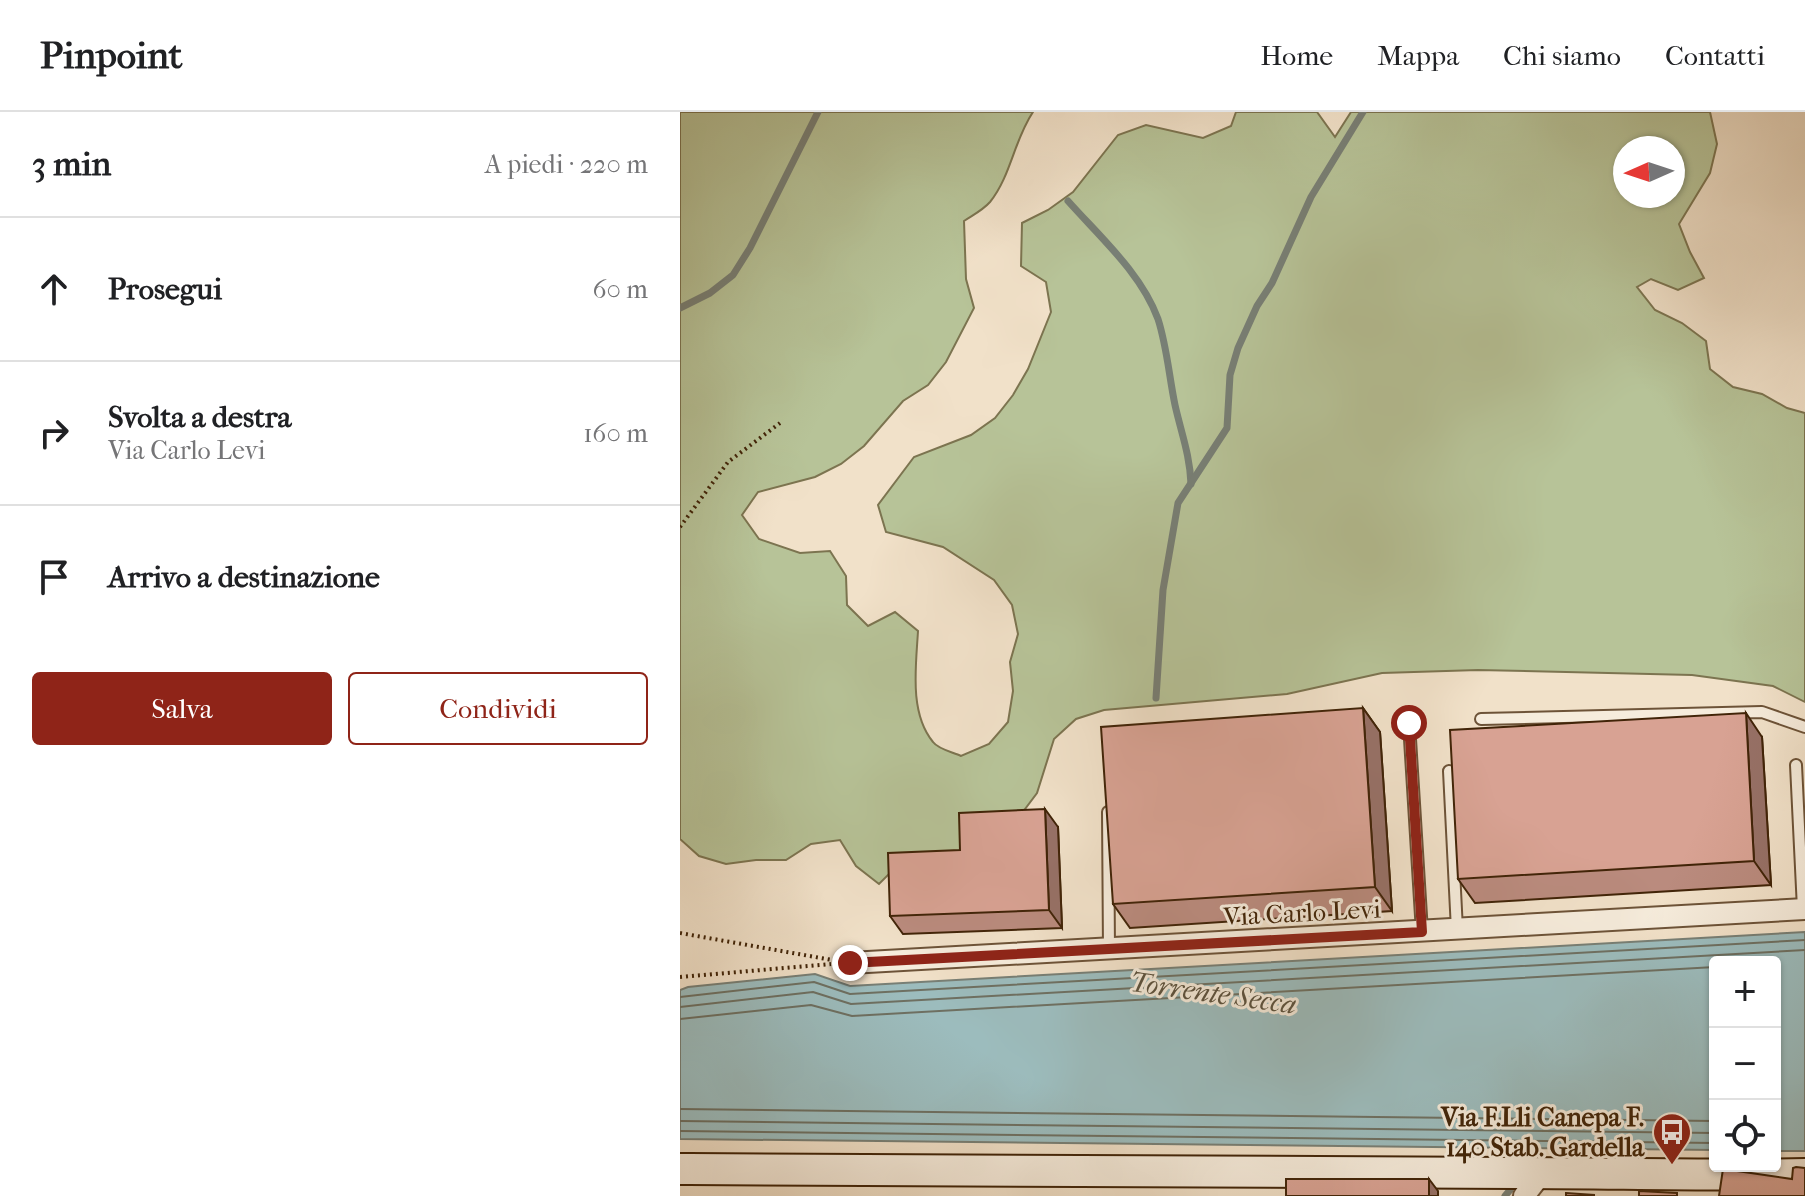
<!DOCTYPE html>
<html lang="it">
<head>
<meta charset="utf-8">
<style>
  :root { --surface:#fff; --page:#f2f2f2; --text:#202124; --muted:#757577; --line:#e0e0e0; --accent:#8f2418 }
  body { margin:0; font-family:"IM FELL French Canon",serif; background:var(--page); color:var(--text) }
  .controls { position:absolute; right:24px; bottom:24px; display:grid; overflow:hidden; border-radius:8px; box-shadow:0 2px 6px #0004 }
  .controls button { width:72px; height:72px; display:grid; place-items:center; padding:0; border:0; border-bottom:2px solid var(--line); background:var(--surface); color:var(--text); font:40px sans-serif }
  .compass { position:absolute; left:933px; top:24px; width:72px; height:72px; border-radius:50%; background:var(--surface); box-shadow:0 2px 6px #0004; rotate:267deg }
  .stop { position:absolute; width:24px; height:24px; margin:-18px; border:6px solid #8f2418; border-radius:50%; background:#fff }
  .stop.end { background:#8f2418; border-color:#fff; box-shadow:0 2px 8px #0008 }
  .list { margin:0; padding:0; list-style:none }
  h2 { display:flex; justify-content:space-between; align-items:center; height:104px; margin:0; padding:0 32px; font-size:34px }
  h2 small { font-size:26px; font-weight:400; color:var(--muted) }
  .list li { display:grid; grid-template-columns:52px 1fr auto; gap:24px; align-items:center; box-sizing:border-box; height:144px; padding:0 32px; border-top:2px solid var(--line) }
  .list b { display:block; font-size:30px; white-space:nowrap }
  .list p { margin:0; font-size:26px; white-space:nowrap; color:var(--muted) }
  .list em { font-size:26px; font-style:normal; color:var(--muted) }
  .actions { display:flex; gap:16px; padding:24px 32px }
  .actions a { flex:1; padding:18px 0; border:2px solid var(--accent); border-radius:8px; text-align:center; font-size:28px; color:var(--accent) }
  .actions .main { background:var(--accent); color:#fff }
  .icon { flex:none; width:44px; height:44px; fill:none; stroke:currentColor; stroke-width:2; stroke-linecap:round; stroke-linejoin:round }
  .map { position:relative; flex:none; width:1125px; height:1084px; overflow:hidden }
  header { display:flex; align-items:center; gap:48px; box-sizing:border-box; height:112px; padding:0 40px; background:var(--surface); border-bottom:2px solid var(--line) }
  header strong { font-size:38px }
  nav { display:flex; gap:44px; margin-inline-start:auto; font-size:28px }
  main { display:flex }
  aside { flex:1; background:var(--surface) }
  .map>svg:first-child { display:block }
</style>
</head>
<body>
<header>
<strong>Pinpoint</strong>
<nav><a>Home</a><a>Mappa</a><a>Chi siamo</a><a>Contatti</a></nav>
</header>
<main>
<aside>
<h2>3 min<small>A piedi · 220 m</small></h2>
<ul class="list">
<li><svg class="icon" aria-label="ahead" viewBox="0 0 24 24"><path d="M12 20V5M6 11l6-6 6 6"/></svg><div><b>Prosegui</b></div><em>60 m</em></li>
<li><svg class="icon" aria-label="right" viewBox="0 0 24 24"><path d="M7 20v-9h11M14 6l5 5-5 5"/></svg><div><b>Svolta a destra</b><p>Via Carlo Levi</p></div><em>160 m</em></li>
<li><svg class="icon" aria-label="arrive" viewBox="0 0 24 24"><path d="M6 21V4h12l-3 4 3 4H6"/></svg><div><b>Arrivo a destinazione</b></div></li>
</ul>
<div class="actions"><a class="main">Salva</a><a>Condividi</a></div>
</aside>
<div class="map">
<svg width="1125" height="1084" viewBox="0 0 1125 1084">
  <rect width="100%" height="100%" fill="#f1e1c9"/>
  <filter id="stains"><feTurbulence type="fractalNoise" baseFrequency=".0025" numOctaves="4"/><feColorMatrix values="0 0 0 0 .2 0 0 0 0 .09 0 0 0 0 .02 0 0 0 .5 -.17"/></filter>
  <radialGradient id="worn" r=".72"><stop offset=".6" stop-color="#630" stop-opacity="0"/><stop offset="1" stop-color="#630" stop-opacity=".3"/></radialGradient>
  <path fill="#b7c398" stroke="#7c7450" stroke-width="2" fill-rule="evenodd" d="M0,0H353C334,28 331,64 310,90C303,98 293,103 284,109L286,167L294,196L266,250L248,273L223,289L184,334L161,352L135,365L78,380L62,403L79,427L120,441L150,439L166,464L167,493L188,514L215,500L238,519C236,554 229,601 253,630C258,637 272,640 281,644L309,632L328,610L333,579L330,550L338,522L332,493L314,468L263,435L206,420L198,393L234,345L291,323L315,306L333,283L348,257L371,200L366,170L341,154L342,111L368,98L393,80L438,23L466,13L523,26L551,14L556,0H637L655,25L671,0H1030L1037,32L1030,61L999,112L1010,140L1024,166L998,178L971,167L957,175L975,198L1002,211L1026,229L1030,257L1053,275L1082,282L1107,296L1125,301V590L1093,574L1012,563L798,558L702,561L607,582L424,598L396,607L374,627L357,681L339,705L281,746L220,751L199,772L176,754L160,728L131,732L106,748H76L46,752L19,744L0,727ZM945,36H993V84H945Z"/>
  <polygon fill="#9cbcbd" stroke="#787f75" stroke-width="2" points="1125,820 1125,1039 1095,1039 1095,850 1035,850 1035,1038 0,1027 0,878 8,875 135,862 170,874"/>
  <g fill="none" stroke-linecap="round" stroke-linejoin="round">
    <g stroke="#6e7062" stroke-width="2">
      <polyline points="0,885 134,870 170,882 1125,828"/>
      <polyline points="0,895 133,880 171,892 1125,838"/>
      <polyline points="0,907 131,893 172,904 1035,855"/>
      <polyline points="0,997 1035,1009"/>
      <polyline points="0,1009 1035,1021"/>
      <polyline points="0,1019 1035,1031"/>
    </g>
    <g stroke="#787f75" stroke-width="7">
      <path d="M388,89C420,125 461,161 478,207C487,235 489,264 495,293C501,320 510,343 511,372"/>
      <polyline points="0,196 30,181 53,163 70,136 138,0"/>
      <polyline points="476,586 483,478 498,391 547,316 550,263 558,236 577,194 592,171 631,85 683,0"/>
      <polyline points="825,1084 830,1078"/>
    </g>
    <defs>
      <g id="service">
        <polyline points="801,607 1082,600 1125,615"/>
        <polyline points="729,611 742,820"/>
        <polyline points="1116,653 1123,797"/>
        <polyline points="769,659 777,818"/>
        <polyline points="428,700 429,838"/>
      </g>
      <g id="minor">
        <polyline points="170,851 1125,797"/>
        <polyline points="844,1084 862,1061"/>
      </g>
      <path id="secondary" d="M0,1057C278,1060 556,1062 835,1061C932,1061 1028,1064 1125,1062"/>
    </defs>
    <use href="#service" stroke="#6d5338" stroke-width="14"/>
    <use href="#minor" stroke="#6d5338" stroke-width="24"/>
    <use href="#secondary" stroke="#412408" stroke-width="34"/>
    <g stroke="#412408" stroke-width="4" stroke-dasharray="2 4" stroke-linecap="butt">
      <polyline points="0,415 48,350 100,311"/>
      <polyline points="0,821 152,848"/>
      <polyline points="0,865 151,852"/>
    </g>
    <use href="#service" stroke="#f6ecdc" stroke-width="10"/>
    <use href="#minor" stroke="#f6ecdc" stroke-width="20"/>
    <use href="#secondary" stroke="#f6ecdc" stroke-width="30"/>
  </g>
  <g fill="#ba8b7e" stroke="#412408" stroke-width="2">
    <polygon points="683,596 700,620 712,799 450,816 433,792"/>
    <polygon points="1082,625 1091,773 795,791 778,767"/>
    <polygon points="378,715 382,816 223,822 210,804 280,738"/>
  </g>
  <g fill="#977167" stroke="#412408" stroke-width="2">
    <polygon points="683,596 700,620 712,799 695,775"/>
    <polygon points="1066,601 1082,625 1091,773 1074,749"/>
    <polygon points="365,697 378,715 382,816 369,798"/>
    <polygon points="749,1067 758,1079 758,1084 749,1084"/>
  </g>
  <g fill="#d8a293" stroke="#412408" stroke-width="2">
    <polygon points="683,596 695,775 433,792 421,615"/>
    <polygon points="1066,601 1074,749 778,767 770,618"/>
    <polygon points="365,697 369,798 210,804 208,741 280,738 279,701"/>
    <polygon points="1116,1055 1125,1056 1125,1084 1039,1084 1043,1057 1112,1067 1113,1056"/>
    <rect x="606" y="1067" width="143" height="17"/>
    <polygon points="959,1079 997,1081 997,1084 959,1084"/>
    <polygon points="886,1081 914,1083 914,1084 886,1084"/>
  </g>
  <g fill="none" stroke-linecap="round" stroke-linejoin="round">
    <polyline stroke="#8f2418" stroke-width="10" points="170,851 742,820 729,611"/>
  </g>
  <defs>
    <symbol id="bus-pin" viewBox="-11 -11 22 30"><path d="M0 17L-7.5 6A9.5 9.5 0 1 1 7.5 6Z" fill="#8f2418" stroke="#f6ecdc"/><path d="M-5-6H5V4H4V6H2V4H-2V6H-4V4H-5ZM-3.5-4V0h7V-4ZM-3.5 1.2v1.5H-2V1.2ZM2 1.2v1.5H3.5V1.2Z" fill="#fff"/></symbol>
  </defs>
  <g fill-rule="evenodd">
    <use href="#bus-pin" x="970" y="998" width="44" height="60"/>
  </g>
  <g text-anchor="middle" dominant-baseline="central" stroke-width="6" stroke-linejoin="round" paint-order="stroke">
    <g font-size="26" fill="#412408" stroke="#f6ecdc">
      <text transform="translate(622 801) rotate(-3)">Via Carlo Levi</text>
    </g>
    <g font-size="26" font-weight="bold" fill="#412408" stroke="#f6ecdc" text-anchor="end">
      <text x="964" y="1005">Via F.Lli Canepa F.<tspan x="964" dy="30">140 Stab. Gardella</tspan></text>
    </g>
    <g font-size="28" font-style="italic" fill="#5c523e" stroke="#f6ecdc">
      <text transform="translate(533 881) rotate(8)">Torrente Secca</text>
    </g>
  </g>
  <rect width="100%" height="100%" filter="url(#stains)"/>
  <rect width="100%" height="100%" fill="url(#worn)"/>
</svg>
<div class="controls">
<button>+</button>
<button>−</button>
<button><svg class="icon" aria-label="locate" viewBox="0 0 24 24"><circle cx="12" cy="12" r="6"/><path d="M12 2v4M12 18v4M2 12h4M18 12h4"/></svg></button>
</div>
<svg class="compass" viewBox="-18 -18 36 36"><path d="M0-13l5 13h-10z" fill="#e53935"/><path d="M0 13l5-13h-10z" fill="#757577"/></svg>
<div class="stop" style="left:729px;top:611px"></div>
<div class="stop end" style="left:170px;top:851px"></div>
</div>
</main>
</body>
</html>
